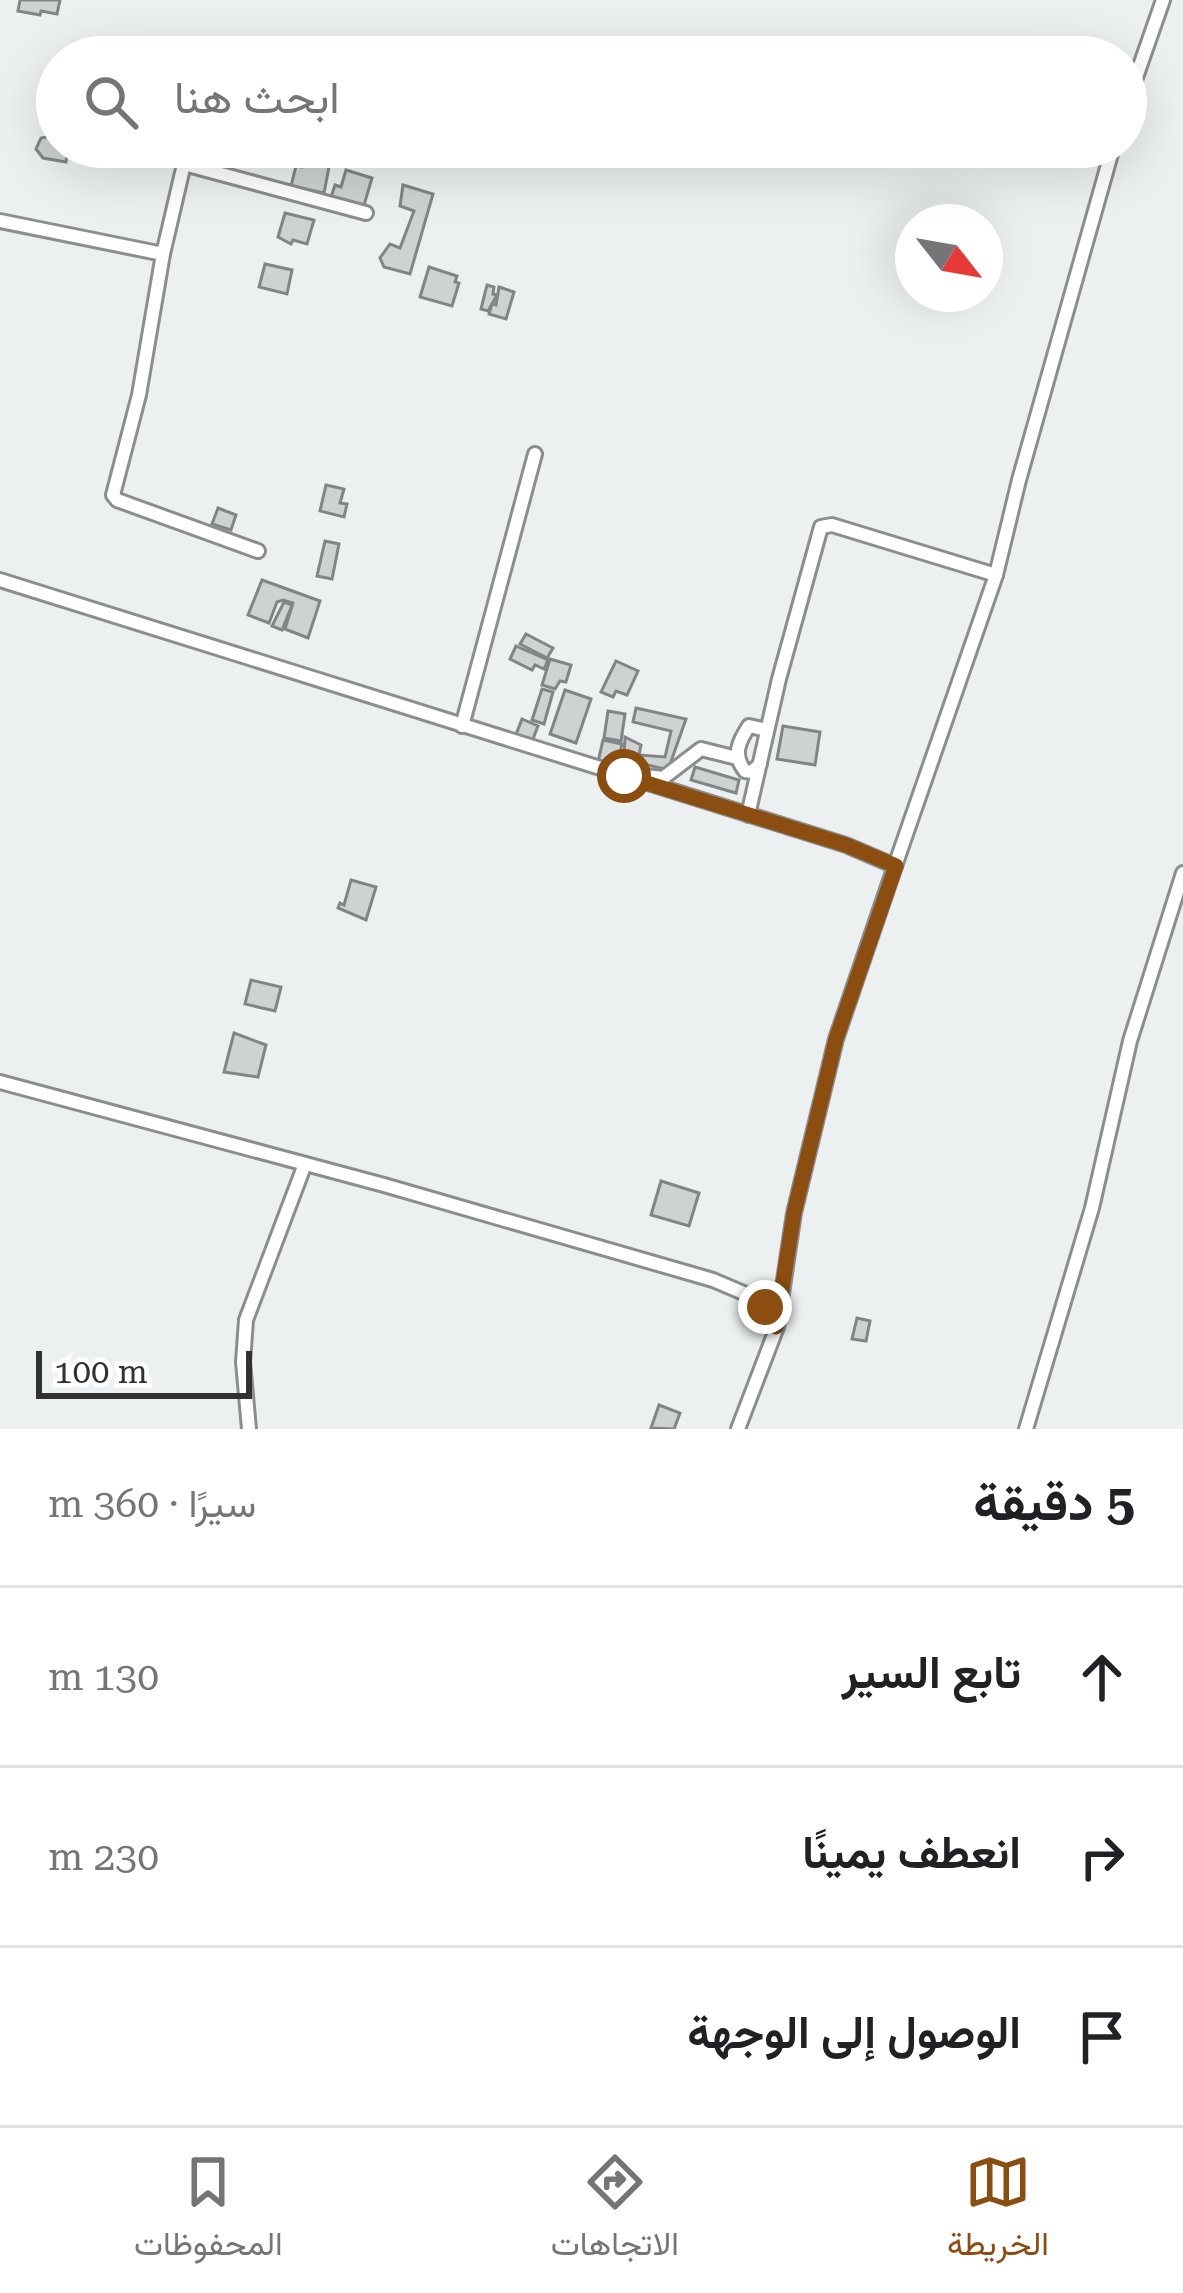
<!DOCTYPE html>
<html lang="ar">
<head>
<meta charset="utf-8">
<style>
  :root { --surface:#fff; --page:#f6f6f6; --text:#202124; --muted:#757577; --line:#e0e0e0; --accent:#8b4d10 }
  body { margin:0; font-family:"Roboto Serif",Vazirmatn,serif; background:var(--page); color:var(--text); direction:rtl }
  .compass { position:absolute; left:895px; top:204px; width:108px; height:108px; border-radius:50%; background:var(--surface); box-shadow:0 12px 48px #0002; rotate:121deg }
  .scale { position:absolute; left:36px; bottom:30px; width:216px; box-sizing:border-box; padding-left:12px; border:6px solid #303232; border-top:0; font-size:33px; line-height:42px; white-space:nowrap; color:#303232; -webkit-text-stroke:9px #fff; paint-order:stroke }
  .stop { position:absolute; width:36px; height:36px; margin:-27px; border:9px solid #8b4d10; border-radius:50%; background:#fff }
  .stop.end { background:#8b4d10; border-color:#fff; box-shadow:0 3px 12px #0008 }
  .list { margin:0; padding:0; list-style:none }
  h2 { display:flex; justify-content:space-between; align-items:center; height:156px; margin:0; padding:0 48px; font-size:51px }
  h2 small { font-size:39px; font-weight:400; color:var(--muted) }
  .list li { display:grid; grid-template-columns:78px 1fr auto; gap:36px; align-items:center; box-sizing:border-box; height:180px; padding:0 48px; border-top:3px solid var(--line) }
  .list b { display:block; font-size:45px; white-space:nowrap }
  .list em { font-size:39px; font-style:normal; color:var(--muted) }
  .icon { flex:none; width:66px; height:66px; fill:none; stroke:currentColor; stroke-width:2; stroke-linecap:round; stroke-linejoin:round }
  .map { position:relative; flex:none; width:1183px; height:1429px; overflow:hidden; direction:ltr }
  .search { position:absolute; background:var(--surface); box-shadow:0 12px 48px #0002; left:36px; right:36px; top:36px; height:132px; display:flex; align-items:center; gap:30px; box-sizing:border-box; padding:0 42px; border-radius:66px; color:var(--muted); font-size:45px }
  .sheet { height:696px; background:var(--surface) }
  nav { display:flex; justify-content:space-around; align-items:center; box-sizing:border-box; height:168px; border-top:3px solid var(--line); background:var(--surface); font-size:33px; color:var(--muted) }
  nav a { display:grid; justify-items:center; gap:6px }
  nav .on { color:var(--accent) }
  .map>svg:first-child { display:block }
</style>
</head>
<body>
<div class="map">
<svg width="1183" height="1429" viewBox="0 0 1183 1429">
  <rect width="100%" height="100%" fill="#ecf0f0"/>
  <g fill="#ced2d2" stroke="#818586" stroke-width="3">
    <polygon points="20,0 60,0 57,14 41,11 40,15 18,11"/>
    <polygon points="56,135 57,147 68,147 66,162 43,158 36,149 41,138"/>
    <polygon points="304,161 329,167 324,193 291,186 296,166 302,167"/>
    <polygon points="346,170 372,178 364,205 330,200 335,185 341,187"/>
    <polygon points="403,185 433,194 410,274 384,267 380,258 390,244 400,248 414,211 400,206"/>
    <polygon points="285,213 314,220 307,244 293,240 291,244 278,237"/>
    <polygon points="265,264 292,270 287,294 259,287"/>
    <polygon points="429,267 457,276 455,282 459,283 452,306 420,297"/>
    <polygon points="487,285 494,287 493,294 497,295 488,311 481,309"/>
    <polygon points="499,287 514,292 506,319 489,314 492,304 496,305"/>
    <polygon points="326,485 344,489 340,503 347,504 344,517 320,511"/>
    <polygon points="218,508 236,515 231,530 212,524"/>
    <polygon points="325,541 339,544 332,579 317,576"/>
    <polygon points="262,580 320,601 308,638 285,629 293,603 283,600 277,602 269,623 248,615"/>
    <polygon points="284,602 292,605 282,630 272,626"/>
    <polygon points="526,634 553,648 547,658 520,644"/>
    <polygon points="516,646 548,660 544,669 535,665 532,670 510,659"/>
    <polygon points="550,659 571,665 566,682 560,681 555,689 542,685"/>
    <polygon points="616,661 638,671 627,695 616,691 613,697 601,692"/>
    <polygon points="542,689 553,692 544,724 532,720"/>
    <polygon points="565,690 591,699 576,743 550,734"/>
    <polygon points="636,708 686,719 668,770 624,759 625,737 641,745 639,755 665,757 671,731 633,722"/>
    <polygon points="608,711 625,714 621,741 604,738"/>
    <polygon points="522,719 538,726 531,744 515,737"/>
    <polygon points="783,726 820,732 815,765 777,759"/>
    <polygon points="603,740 622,744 617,767 598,762"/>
    <polygon points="695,767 739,780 736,793 691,780"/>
    <polygon points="351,880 376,887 366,920 338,908 340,903 344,905"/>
    <polygon points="251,980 281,987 275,1011 245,1004"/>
    <polygon points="234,1033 266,1045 258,1077 224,1072"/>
    <polygon points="661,1181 699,1193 689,1226 651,1215"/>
    <polygon points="857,1318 870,1321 866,1341 852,1339"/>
    <polygon points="659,1405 680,1413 674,1429 651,1428"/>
  </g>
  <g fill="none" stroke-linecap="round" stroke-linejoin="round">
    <defs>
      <g id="minor">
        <polyline points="1126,106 1163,0"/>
        <polyline points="184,164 366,213"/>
        <polyline points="0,221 163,254 188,147"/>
        <polyline points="163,254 139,395 113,495 117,500 258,551"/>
        <polyline points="0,580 846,845 895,866 836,1039 794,1213 777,1327 738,1429"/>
        <polyline points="462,726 535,454"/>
        <path d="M760,764L752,772L745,771C732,755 739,741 749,726L767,730"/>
        <polyline points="636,775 663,778 701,749 737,758"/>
        <polyline points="748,815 779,679 821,527 832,525 996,575"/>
        <polyline points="895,866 996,575 1019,480 1113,147"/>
        <polyline points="0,1082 384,1185 713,1280 753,1297 776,1326"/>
        <polyline points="249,1429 243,1362 246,1320 305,1164"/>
        <polyline points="1026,1429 1092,1208 1130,1041 1183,873"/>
      </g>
    </defs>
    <use href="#minor" stroke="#8b8e8f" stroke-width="18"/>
    <use href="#minor" stroke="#fff" stroke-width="12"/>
  </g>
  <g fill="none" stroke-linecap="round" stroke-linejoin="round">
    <polyline stroke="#8b4d10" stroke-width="15" points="624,776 846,845 896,866 836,1039 794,1213 776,1327 765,1307"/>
  </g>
</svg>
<svg class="compass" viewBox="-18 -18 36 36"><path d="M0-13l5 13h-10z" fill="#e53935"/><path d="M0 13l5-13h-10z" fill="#757577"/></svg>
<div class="scale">100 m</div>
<div class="stop" style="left:624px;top:776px"></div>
<div class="stop end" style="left:765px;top:1307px"></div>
<div class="search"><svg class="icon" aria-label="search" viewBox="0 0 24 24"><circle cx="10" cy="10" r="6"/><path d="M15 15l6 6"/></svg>ابحث هنا</div>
</div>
<section class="sheet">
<h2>5 دقيقة<small>سيرًا · 360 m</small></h2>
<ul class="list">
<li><svg class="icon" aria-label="ahead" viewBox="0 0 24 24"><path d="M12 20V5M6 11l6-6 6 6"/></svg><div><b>تابع السير</b></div><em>130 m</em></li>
<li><svg class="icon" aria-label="right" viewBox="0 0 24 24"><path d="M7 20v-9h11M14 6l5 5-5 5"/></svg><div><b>انعطف يمينًا</b></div><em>230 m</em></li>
<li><svg class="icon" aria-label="arrive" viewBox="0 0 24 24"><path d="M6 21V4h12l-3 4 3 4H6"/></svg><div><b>الوصول إلى الوجهة</b></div></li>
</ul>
</section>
<nav>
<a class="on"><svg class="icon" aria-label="map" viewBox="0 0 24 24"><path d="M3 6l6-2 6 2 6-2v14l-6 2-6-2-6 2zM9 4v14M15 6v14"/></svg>الخريطة</a>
<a><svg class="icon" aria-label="directions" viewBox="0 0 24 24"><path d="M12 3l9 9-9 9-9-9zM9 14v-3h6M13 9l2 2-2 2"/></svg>الاتجاهات</a>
<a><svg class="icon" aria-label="saved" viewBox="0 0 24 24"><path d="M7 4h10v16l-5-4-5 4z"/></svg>المحفوظات</a>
</nav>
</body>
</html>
